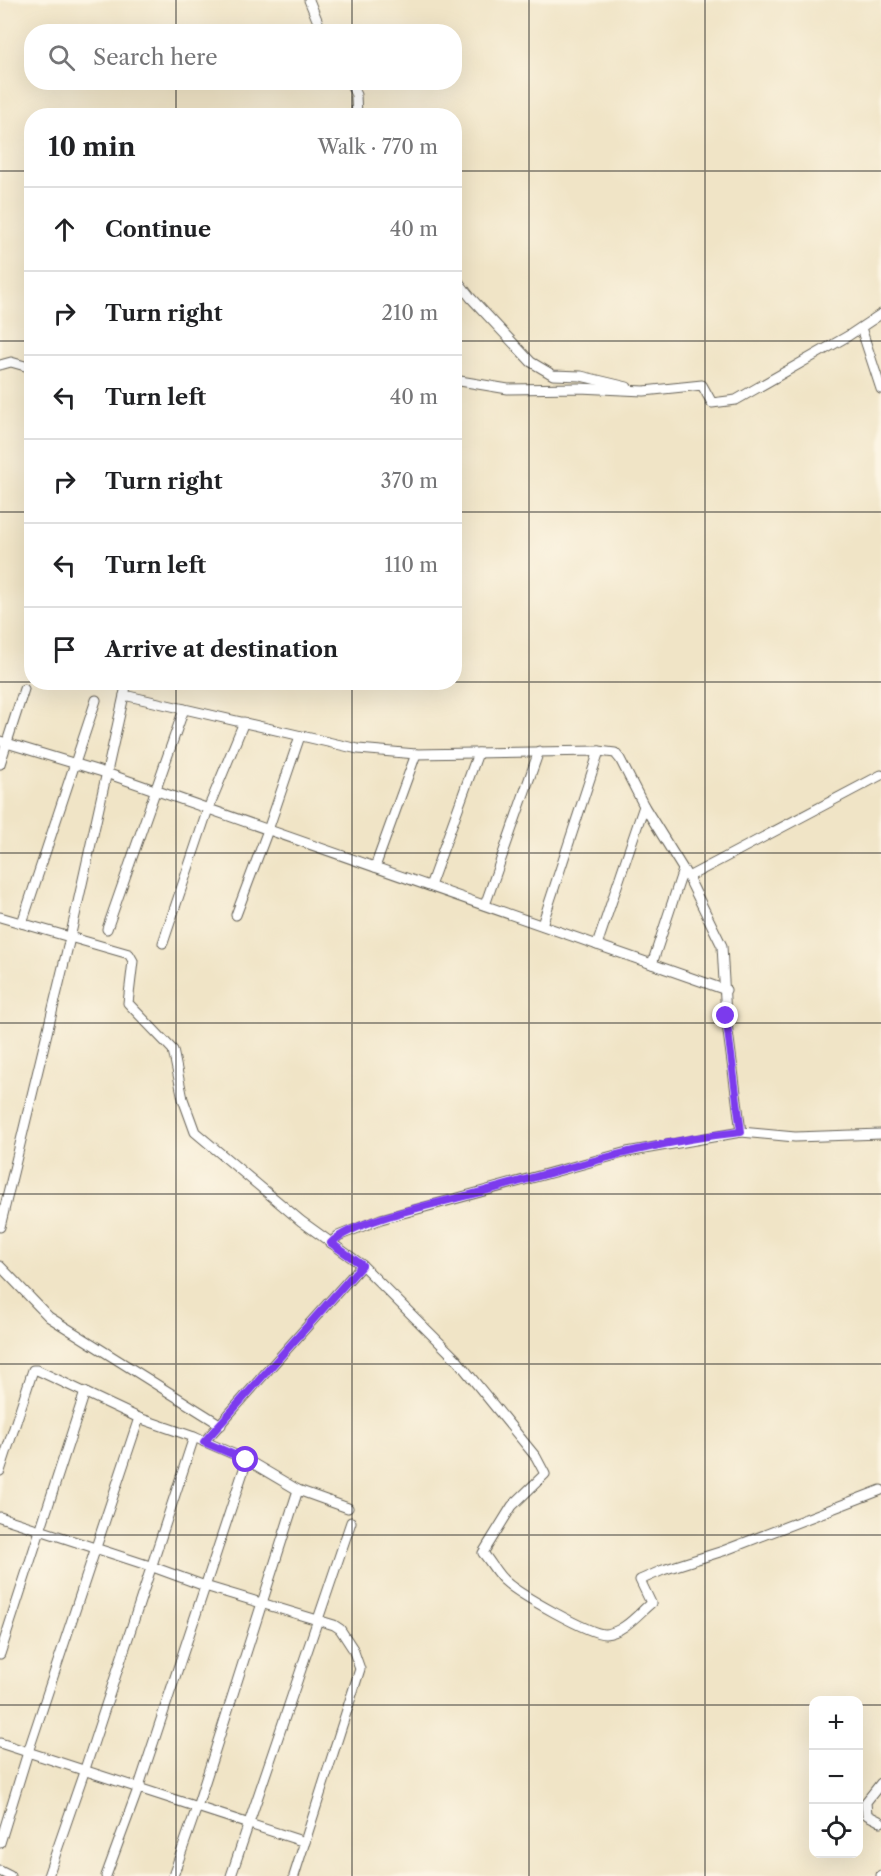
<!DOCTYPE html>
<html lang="en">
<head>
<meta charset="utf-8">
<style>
  :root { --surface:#fff; --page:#f2f2f2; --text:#202124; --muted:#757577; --line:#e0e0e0 }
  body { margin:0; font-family:"Libre Caslon Text",serif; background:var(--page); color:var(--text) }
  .controls { position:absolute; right:18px; bottom:18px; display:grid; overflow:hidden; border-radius:12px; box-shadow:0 6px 24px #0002 }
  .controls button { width:54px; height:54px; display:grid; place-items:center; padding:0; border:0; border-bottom:2px solid var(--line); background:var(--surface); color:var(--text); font:30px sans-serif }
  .stop { position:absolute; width:18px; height:18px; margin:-14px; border:4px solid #7c3aed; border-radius:50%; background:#fff }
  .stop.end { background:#7c3aed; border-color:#fff; box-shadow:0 2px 6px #0008 }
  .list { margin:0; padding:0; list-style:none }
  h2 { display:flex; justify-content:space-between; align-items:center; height:78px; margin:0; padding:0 24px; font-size:26px }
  h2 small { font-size:20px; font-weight:400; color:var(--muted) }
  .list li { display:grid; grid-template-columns:39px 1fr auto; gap:18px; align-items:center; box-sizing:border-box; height:84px; padding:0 24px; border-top:2px solid var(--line) }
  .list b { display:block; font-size:22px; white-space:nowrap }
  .list em { font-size:20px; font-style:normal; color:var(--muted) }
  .icon { flex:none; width:33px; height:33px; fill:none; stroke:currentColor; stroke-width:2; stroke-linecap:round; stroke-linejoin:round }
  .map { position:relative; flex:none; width:881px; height:1876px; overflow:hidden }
  .search { position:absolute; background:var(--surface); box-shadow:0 6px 24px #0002; left:24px; top:24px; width:438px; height:66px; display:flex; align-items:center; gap:15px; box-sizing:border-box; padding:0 21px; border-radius:24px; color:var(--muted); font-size:22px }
  .panel { position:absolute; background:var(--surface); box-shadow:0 6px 24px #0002; left:24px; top:108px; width:438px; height:582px; border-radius:24px }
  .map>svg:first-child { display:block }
</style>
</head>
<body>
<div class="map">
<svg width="881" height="1876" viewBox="0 0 881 1876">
  <rect width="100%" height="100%" fill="#fcf5e5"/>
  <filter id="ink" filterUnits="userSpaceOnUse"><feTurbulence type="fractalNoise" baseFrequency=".0167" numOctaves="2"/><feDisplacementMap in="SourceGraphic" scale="12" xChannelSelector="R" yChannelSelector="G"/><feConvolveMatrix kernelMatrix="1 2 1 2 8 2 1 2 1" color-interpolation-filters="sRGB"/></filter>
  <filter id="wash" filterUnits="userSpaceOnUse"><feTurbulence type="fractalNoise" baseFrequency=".008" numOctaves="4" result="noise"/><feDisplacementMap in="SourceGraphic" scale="24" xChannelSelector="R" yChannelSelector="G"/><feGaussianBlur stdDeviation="1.35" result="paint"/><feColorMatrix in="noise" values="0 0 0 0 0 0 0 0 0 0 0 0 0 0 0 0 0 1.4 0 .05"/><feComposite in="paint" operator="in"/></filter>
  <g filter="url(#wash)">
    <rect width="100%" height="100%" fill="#f0e4c6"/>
  </g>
  <g filter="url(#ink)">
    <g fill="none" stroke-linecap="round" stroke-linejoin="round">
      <defs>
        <g id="minor">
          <polyline points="309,0 322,32"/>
          <polyline points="350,82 356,95 357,116"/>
          <polyline points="454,276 471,298 531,362 553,375 581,376 627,387"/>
          <polyline points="861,328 881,389"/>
          <polyline points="0,365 11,362 32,368"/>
          <polyline points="454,380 508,389 579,388 644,391 702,385 712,403 736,400 848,336 881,314"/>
          <polyline points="124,695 358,749 416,754 599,751 615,753 620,759 644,806 688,877 722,946 726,1016 741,1132"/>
          <polyline points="0,741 106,773 726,990"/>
          <polyline points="0,764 24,689"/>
          <polyline points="375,867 416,754"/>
          <polyline points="688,877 881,775"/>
          <polyline points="430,886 478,753"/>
          <polyline points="485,905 539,751"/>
          <polyline points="236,915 268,830 300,736"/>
          <path d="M0,917L129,954L133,961L128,1003L173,1050L183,1099L195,1132L301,1221L362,1265L457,1360L536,1457L545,1474L512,1506L483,1553C491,1562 497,1575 506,1582C519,1594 589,1634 605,1634C623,1633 638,1614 651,1603L640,1580L663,1570L723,1551L881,1490"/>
          <polyline points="22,923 96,700"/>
          <polyline points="542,925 599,751"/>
          <polyline points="107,929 184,709"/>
          <polyline points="163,943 208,809 244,722"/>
          <polyline points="597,945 644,806"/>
          <polyline points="652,964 683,870"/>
          <polyline points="0,1227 70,938 127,682"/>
          <polyline points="331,1243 338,1236 381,1219 627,1152 741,1132 795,1137 881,1134"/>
          <polyline points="0,1266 49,1317 221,1425"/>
          <polyline points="204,1442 362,1265"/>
          <polyline points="0,1471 31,1376 33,1370 37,1370 139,1418 194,1437 247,1460 298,1490 348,1508"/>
          <polyline points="0,1517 153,1567 205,1586 334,1625 340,1629 353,1649 360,1669 294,1876"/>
          <polyline points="0,1654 85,1392"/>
          <polyline points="0,1743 305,1842"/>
          <polyline points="881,1783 866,1802 867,1815 881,1822"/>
          <polyline points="0,1843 28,1752 139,1418"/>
          <polyline points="0,1871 10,1876"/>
          <polyline points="48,1876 84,1772 194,1437"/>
          <polyline points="106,1876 138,1789 247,1460"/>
          <polyline points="173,1876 197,1807 298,1490"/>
          <polyline points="231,1876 351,1522"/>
          <polyline points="881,1876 881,1875"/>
        </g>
      </defs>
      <use href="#minor" stroke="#666258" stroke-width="11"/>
      <use href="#minor" stroke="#fff" stroke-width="9"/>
    </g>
  </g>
  <g fill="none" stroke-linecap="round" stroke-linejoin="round" filter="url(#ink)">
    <path stroke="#7c3aed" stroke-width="8" d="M246,1460L204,1442L362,1265L331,1243C354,1220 439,1203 473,1194C561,1171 649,1141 741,1132L726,1016"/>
  </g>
  <path fill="none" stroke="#1c1c1c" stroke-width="1.5" stroke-opacity="0.55" d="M176,0V32M352,0V32M529,0V1876M705,0V1876M176,82V116M352,82V116M0,171H32M454,171H881M0,341H32M454,341H881M0,512H32M454,512H881M0,682H32M176,682V1876M352,682V1876M454,682H881M0,853H881M0,1023H881M0,1194H881M0,1364H881M0,1535H881M0,1705H814M858,1705H881"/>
</svg>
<div class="controls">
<button>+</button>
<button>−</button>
<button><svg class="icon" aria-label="locate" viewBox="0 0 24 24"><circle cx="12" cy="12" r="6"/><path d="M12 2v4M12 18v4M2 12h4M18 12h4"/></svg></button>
</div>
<div class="stop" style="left:246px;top:1460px"></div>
<div class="stop end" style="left:726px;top:1016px"></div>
<div class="search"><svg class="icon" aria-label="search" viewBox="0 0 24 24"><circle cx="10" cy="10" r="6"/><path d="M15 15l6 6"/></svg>Search here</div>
<section class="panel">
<h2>10 min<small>Walk · 770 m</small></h2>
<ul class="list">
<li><svg class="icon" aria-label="ahead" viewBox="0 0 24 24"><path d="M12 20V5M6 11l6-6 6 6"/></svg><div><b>Continue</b></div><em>40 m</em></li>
<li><svg class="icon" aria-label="right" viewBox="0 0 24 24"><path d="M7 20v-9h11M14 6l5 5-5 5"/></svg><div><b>Turn right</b></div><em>210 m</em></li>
<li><svg class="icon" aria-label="left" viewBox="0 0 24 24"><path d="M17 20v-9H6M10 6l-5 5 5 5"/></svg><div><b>Turn left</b></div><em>40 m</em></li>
<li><svg class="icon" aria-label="right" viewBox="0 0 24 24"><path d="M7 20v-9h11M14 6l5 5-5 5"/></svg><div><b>Turn right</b></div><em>370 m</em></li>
<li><svg class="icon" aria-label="left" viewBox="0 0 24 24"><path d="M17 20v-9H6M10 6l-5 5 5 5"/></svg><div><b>Turn left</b></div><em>110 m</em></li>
<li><svg class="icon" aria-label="arrive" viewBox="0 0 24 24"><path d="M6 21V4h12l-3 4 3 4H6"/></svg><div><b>Arrive at destination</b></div></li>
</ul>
</section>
</div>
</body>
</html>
